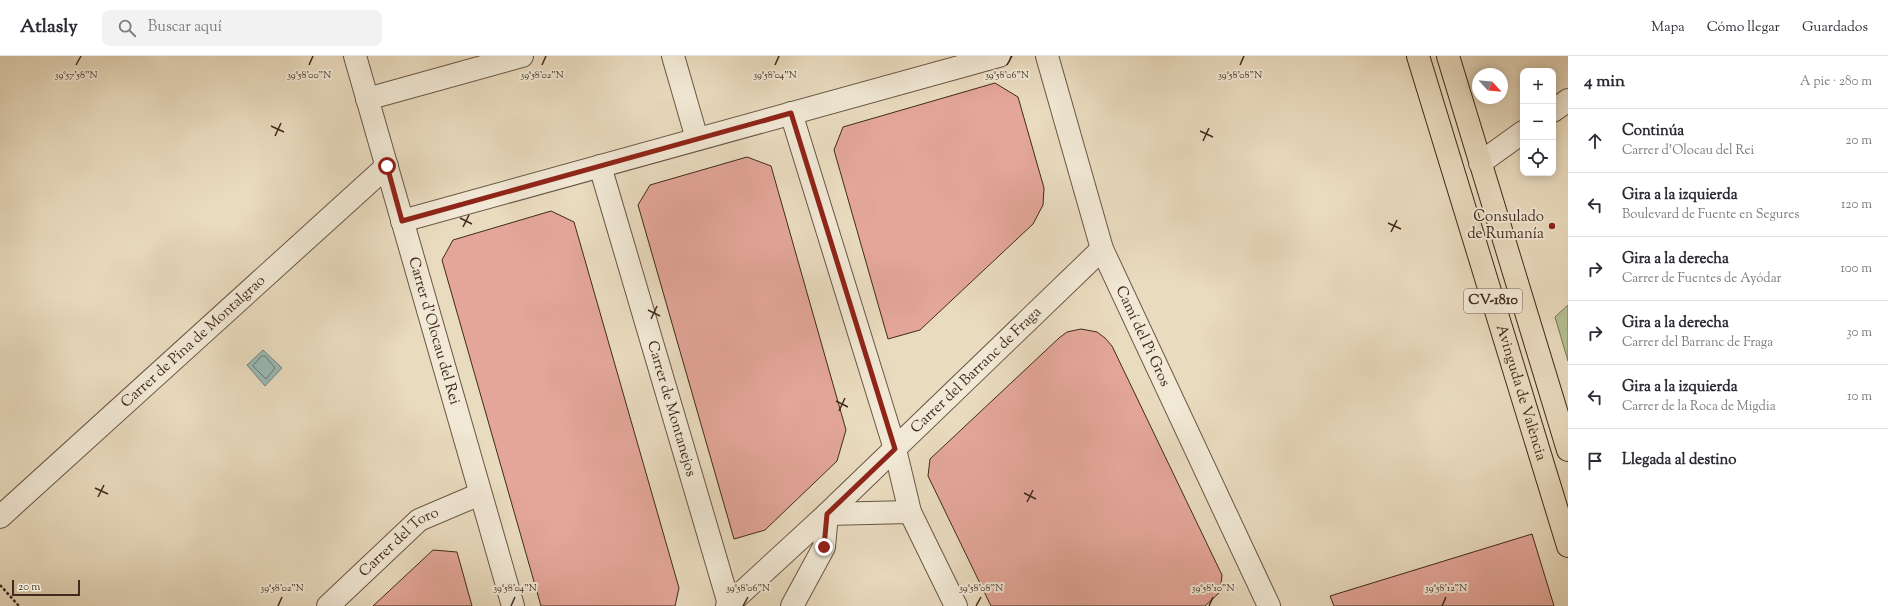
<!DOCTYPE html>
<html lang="es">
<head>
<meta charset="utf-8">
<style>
  :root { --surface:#fff; --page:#f2f2f3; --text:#2b2b33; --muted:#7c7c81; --line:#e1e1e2 }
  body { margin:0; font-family:"Sorts Mill Goudy",serif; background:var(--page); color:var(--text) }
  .controls { position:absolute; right:12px; top:12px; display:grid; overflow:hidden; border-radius:8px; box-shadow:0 2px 10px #0003 }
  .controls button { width:36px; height:36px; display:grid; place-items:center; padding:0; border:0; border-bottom:1px solid var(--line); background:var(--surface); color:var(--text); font:20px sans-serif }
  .compass { position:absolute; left:1472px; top:12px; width:36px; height:36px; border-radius:50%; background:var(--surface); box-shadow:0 2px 10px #0003; rotate:116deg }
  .scale { position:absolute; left:12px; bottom:10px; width:68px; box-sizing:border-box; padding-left:4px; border:2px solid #402a1d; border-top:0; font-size:11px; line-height:14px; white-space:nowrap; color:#402a1d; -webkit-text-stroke:3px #f1e8d5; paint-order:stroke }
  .stop { position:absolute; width:12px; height:12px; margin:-9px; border:3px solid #8f2418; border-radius:50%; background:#fff }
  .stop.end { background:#8f2418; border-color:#fff; box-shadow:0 1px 4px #0008 }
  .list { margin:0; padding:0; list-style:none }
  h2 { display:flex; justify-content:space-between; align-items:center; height:52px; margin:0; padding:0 16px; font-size:17px }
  h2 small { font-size:13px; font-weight:400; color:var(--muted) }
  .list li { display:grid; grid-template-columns:26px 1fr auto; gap:12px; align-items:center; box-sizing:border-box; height:64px; padding:0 16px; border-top:1px solid var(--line) }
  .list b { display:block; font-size:15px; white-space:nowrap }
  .list p { margin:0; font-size:13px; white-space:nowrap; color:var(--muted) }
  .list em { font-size:13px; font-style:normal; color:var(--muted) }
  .icon { flex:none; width:22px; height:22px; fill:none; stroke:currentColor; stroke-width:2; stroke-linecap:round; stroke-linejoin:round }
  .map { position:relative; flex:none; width:1568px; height:550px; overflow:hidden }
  header { display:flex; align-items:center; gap:24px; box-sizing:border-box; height:56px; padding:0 20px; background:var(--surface); border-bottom:1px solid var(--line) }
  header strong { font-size:19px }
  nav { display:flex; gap:22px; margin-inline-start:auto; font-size:14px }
  .search { width:280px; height:36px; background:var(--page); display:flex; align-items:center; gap:10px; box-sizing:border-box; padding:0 14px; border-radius:8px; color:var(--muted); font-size:15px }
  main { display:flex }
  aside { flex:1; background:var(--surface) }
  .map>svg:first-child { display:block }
</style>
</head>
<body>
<header>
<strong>Atlasly</strong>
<div class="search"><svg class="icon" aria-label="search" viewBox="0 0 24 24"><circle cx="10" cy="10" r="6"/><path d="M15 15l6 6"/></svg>Buscar aquí</div>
<nav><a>Mapa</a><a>Cómo llegar</a><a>Guardados</a></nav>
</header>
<main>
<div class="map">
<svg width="1568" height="550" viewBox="0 0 1568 550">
  <rect width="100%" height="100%" fill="#e9dbbe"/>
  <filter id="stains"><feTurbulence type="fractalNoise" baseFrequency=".005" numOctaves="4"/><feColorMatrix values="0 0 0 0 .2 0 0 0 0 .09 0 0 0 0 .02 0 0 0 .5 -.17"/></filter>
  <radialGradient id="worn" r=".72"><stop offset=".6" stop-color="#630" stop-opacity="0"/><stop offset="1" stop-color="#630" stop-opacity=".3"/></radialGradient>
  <polygon fill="#b4c193" stroke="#7a7658" points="1568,249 1568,305 1555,261"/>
  <polygon fill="#99bab7" stroke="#758079" points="263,294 282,312 265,330 247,309"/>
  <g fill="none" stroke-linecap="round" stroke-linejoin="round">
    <polygon stroke="#6c726a" stroke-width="1" points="262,300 265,300 275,312 266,323 253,310"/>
  </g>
  <g fill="#e3a698" stroke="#402a1d">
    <polygon points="995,27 1018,41 1044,132 1043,149 1033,168 920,274 888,283 834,94 843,71"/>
    <polygon points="747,101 771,110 846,374 837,405 765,474 734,483 638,149 650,129"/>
    <polygon points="551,155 574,166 679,532 675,550 541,550 442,204 453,184"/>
    <polygon points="1081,273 1097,276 1105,282 1112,290 1222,519 1220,536 1205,550 991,550 928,420 930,403 1059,282 1067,276"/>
    <polygon points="1532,478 1554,550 1334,550 1330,540"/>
    <polygon points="433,494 457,496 472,550 373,550"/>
  </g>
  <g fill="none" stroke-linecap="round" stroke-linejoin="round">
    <defs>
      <g id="minor">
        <path id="s1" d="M355,0L513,550"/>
        <polyline points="673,0 697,83"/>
        <path id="s2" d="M1047,0L1102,193L1269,550"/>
        <polyline points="367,43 522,0"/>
        <polyline points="1553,55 1568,44"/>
        <polyline points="791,57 895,393 910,456 956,550"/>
        <polyline points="1480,107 1523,76"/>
        <path id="s3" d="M600,110L729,548"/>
        <polyline points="402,165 999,0"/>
        <polyline points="827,458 910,456"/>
        <path id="s4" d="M0,461L387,110"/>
        <path id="s5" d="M328,550L419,464L480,438"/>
        <path id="s6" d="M727,550L827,458L1102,193"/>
        <polyline points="792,550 824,491 827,458"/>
      </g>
      <g id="major">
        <path id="s7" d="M1418,0L1568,490"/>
        <polyline points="1448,0 1568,394"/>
      </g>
    </defs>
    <use href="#minor" stroke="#6a5645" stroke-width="24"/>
    <use href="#major" stroke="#402a1d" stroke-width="24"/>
    <polyline stroke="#402a1d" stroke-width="2.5" stroke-dasharray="3 2" stroke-linecap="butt" points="0,529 19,550"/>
    <use href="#minor" stroke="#f1e8d5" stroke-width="22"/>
    <use href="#major" stroke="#e9dbbe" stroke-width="22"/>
  </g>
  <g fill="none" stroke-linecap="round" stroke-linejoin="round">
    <polyline stroke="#8f2418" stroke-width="5" points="387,110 402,165 791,57 895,393 827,458 824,491"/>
  </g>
  <path fill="none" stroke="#402a1d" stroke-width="1.5" d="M76,9L81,0M309,9L313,0M542,9L546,0M775,9L779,0M1007,9L1012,0M1240,9L1244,0M271,70L284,76M1200,75L1213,81M275,80L281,67M1203,85L1209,72M460,162L472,168M1388,167L1401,173M463,171L469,159M1391,176L1397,164M648,254L660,260M651,263L657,250M836,345L848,351M839,355L845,342M95,432L108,438M1024,437L1036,443M98,441L104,429M1027,446L1033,434M278,550L282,541M511,550L515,541M743,550L748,541M976,550L981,541M1209,550L1213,541M1442,550L1446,541"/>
  <circle fill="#8f2418" stroke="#f1e8d5" stroke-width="1.5" cx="1552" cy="170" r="4"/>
  <g text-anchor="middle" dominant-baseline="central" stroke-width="4" stroke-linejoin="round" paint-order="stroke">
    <rect fill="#f1e8d5" stroke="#756354" stroke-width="1" x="1464" y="233" width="58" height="24" rx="3"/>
    <g font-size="14" font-weight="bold" fill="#402a1d">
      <text x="1493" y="245">CV-1810</text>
    </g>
    <g font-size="15" fill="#402a1d" stroke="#f1e8d5" text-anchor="end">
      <text x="1544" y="161">Consulado<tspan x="1544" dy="17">de Rumanía</tspan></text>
    </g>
    <g font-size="15" fill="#402a1d" stroke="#f1e8d5">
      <text stroke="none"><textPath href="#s1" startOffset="286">Carrer d'Olocau del Rei</textPath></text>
      <text stroke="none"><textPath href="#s2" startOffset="297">Camí del Pi Gros</textPath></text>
      <text stroke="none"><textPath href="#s4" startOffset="261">Carrer de Pina de Montalgrao</textPath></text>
      <text stroke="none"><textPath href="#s6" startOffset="343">Carrer del Barranc de Fraga</textPath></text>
      <text stroke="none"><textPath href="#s7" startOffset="352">Avinguda de València</textPath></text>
      <text stroke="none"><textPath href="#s3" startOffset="253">Carrer de Montanejos</textPath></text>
      <text stroke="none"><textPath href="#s5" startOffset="96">Carrer del Toro</textPath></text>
    </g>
  </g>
  <g font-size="10" text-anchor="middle" fill="#402a1d" stroke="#f1e8d5" stroke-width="4" stroke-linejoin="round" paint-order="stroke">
    <text x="76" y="22">39°57'58"N</text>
    <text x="309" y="22">39°58'00"N</text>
    <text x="542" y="22">39°58'02"N</text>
    <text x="775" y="22">39°58'04"N</text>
    <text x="1007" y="22">39°58'06"N</text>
    <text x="1240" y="22">39°58'08"N</text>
    <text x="282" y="535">39°58'02"N</text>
    <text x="515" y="535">39°58'04"N</text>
    <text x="748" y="535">39°58'06"N</text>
    <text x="981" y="535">39°58'08"N</text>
    <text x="1213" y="535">39°58'10"N</text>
    <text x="1446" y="535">39°58'12"N</text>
  </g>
  <rect width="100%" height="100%" filter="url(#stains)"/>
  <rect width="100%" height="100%" fill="url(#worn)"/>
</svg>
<div class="controls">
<button>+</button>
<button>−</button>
<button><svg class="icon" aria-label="locate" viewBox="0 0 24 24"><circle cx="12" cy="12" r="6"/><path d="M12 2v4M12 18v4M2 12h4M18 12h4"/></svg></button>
</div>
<svg class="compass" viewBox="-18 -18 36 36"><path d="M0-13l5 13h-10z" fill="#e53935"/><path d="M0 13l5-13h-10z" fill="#7c7c81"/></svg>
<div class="scale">20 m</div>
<div class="stop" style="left:387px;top:110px"></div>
<div class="stop end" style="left:824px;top:491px"></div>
</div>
<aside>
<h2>4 min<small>A pie · 280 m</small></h2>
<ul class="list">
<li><svg class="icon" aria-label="ahead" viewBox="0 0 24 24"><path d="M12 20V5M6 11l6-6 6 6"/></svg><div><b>Continúa</b><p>Carrer d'Olocau del Rei</p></div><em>20 m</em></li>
<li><svg class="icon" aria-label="left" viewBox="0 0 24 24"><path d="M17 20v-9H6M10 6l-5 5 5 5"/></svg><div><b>Gira a la izquierda</b><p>Boulevard de Fuente en Segures</p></div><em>120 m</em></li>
<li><svg class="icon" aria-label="right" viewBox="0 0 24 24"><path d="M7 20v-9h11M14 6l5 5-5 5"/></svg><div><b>Gira a la derecha</b><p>Carrer de Fuentes de Ayódar</p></div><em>100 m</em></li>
<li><svg class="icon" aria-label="right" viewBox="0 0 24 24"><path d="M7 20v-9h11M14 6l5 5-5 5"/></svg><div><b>Gira a la derecha</b><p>Carrer del Barranc de Fraga</p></div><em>30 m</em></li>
<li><svg class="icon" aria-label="left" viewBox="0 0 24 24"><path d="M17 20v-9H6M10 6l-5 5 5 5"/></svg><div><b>Gira a la izquierda</b><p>Carrer de la Roca de Migdia</p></div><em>10 m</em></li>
<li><svg class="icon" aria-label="arrive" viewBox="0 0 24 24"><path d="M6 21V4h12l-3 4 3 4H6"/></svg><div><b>Llegada al destino</b></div></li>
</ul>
</aside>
</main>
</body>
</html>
